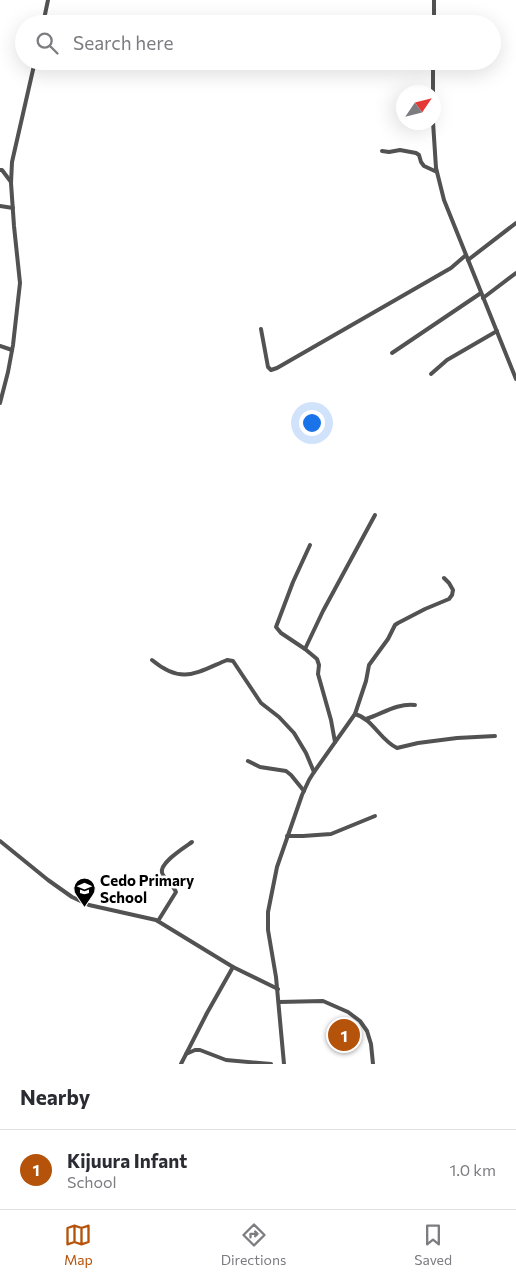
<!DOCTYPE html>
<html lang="en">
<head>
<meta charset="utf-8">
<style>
  :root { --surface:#fff; --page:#f7f7f7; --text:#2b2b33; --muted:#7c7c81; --line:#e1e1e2; --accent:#b45309 }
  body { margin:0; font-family:Commissioner,sans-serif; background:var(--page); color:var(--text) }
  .compass { position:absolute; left:396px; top:85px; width:45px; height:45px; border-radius:50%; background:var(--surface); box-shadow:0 5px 20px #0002; rotate:55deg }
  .you { position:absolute; left:311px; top:422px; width:18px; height:18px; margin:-12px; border:4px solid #fff; border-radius:50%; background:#1a73e8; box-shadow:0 0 0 8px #1a73e833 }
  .badge { display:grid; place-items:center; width:32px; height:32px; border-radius:50%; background:var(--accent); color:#fff; font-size:16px; font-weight:700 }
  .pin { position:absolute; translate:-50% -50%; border:2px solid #fff; box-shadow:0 1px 5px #0006 }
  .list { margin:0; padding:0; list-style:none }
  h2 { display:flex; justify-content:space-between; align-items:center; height:65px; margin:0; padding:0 20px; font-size:21px }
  h2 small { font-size:16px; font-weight:400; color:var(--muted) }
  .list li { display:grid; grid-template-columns:32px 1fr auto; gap:15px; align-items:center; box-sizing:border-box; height:80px; padding:0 20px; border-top:1px solid var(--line) }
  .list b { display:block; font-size:19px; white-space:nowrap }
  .list p { margin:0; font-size:16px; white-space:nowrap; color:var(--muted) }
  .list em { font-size:16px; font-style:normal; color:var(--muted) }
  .icon { flex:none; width:28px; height:28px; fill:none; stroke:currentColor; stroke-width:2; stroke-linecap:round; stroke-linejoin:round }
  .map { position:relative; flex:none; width:516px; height:1064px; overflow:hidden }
  .search { position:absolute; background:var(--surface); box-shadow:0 5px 20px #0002; left:15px; right:15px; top:15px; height:55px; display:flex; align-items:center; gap:12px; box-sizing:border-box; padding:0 18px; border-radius:28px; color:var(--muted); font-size:19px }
  .sheet { height:145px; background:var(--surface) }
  nav { display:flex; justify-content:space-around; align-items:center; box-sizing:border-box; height:70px; border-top:1px solid var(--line); background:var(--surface); font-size:14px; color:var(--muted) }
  nav a { display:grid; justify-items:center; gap:2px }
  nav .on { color:var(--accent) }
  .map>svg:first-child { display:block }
</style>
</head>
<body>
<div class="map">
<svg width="516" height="1064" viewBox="0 0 516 1064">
  <rect width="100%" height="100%" fill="#fff"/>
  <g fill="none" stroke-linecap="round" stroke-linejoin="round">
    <g stroke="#525252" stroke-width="4">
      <polyline points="43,24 48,0"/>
      <polyline points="434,24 434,0"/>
      <polyline points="433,92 433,61"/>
      <polyline points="433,122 436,168 444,200 516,379"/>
      <polyline points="382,151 389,152 400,150 416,153 419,155 421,162 424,166 437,172"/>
      <polyline points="0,170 2,170 11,182"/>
      <polyline points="0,206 13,208"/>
      <polyline points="468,260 516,223"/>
      <polyline points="483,298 516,273"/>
      <polyline points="261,329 268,367 271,370 277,368 451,268 466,255"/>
      <polyline points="0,346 12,350"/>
      <polyline points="392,353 481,293"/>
      <polyline points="431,374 447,360 497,331"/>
      <polyline points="0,403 8,372 13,345 20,283 14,226 11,183 12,162 35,61"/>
      <polyline points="310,545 293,582 276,627 281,633 305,649 317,659 319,665 318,674 331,720 335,742"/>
      <polyline points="305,649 323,611 375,515"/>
      <path d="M152,660C182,685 196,673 227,660L233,661L261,703L279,717L294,733L306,753L314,772"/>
      <path d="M355,714C373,719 380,740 397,748L418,743L457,738L495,736"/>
      <path d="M366,719C382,714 397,703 415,705"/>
      <polyline points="248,761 260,767 286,771 291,775 304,791"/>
      <polyline points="287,836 303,836 331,834 375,816"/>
      <polyline points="0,841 48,880 72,897 89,905 156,920 233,967 278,989"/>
      <path d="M158,921L176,892C173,885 164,879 162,873C159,863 185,847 192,842"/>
      <polyline points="279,1002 323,1001 348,1012 360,1021 367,1031 371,1044 373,1064"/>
      <polyline points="186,1054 195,1050 200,1050 226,1060 271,1064"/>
      <polyline points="181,1064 207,1013 233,967"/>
      <polyline points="284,1064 276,977 268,930 268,912 277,867 302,795 309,780 314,772 355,714 366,681 369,665 388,639 395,625 398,623 425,609 449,599 452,595 453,590 449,583 444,578"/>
    </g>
  </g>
  <defs>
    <symbol id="school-pin" viewBox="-11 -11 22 30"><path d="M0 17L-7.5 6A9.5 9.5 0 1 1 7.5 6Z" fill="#000" stroke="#fff"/><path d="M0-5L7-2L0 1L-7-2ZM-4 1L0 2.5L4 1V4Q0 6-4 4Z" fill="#fff"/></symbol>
  </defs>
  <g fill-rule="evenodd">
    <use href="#school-pin" x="72" y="876" width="25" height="34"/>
  </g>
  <g text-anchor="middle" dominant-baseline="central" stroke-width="5" stroke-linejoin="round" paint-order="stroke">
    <g font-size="15" font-weight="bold" fill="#000" stroke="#fff" text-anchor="start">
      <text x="100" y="880">Cedo Primary<tspan x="100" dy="17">School</tspan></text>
    </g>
  </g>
</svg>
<svg class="compass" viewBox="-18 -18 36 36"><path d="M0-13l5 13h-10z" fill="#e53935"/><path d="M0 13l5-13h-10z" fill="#7c7c81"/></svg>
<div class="you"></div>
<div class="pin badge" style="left:344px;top:1035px">1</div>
<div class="search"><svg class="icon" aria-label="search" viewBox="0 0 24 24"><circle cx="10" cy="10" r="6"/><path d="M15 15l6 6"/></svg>Search here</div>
</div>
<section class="sheet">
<h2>Nearby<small></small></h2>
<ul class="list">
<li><span class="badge">1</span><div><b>Kijuura Infant</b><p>School</p></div><em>1.0 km</em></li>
</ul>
</section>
<nav>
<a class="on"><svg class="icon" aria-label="map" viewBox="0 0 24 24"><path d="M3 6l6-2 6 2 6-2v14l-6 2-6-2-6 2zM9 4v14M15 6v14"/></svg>Map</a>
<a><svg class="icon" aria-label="directions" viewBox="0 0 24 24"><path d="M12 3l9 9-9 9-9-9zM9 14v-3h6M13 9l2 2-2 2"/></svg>Directions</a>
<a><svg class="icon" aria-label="saved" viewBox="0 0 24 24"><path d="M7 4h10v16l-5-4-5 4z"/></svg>Saved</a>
</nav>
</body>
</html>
